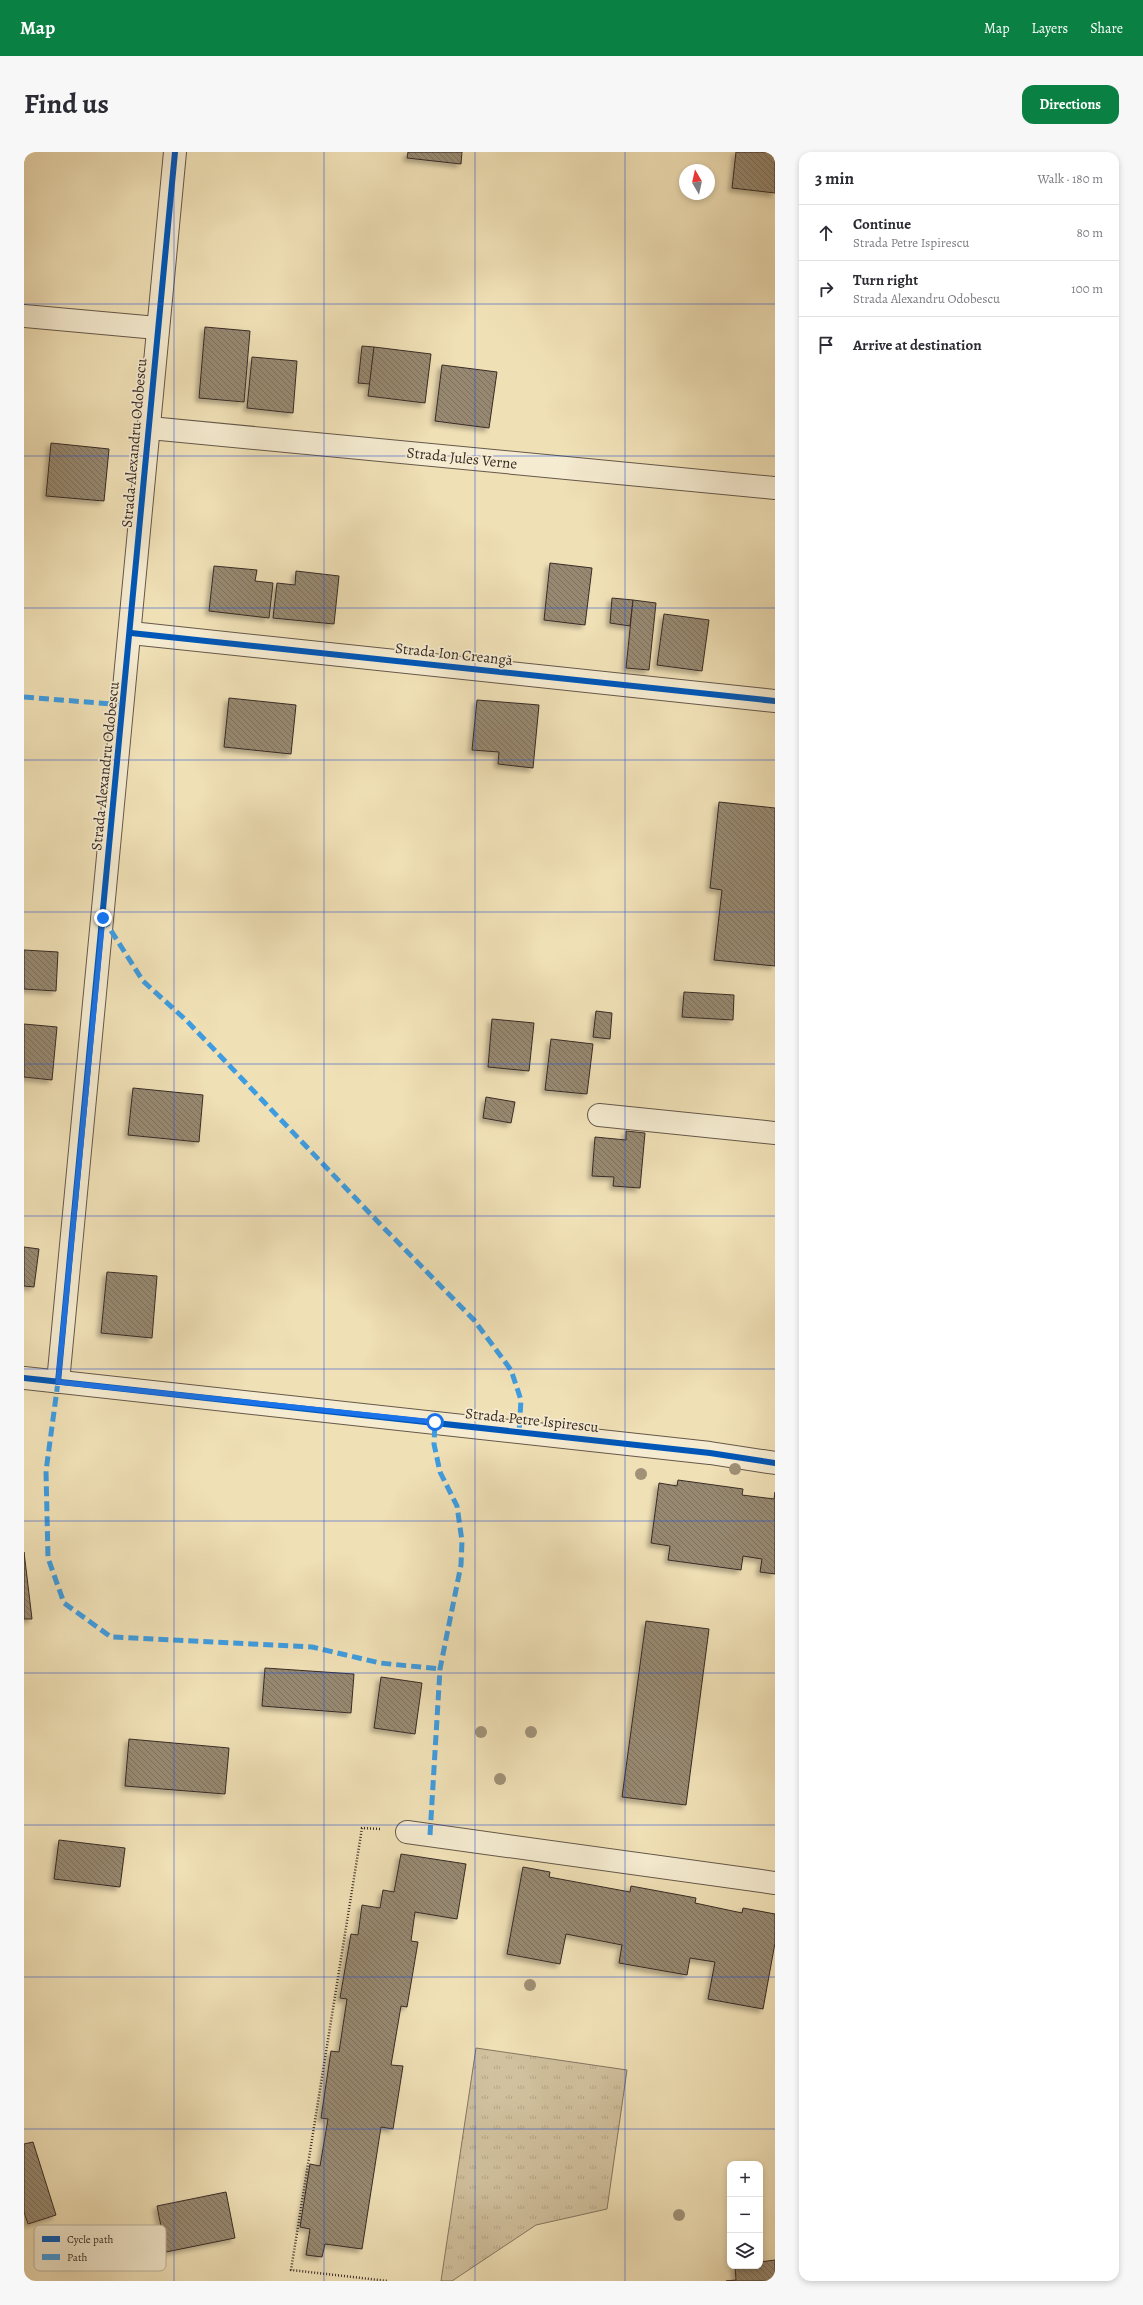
<!DOCTYPE html>
<html lang="en">
<head>
<meta charset="utf-8">
<style>
  :root { --surface:#fff; --page:#f7f7f7; --text:#2b2b33; --muted:#7c7c81; --line:#e1e1e2; --accent:#0b8043 }
  body { margin:0; font-family:Alegreya,serif; background:var(--page); color:var(--text) }
  .controls { position:absolute; right:12px; bottom:12px; display:grid; overflow:hidden; border-radius:8px; box-shadow:0 2px 6px #0003 }
  .controls button { width:36px; height:36px; display:grid; place-items:center; padding:0; border:0; border-bottom:1px solid var(--line); background:var(--surface); color:var(--text); font:20px sans-serif }
  .compass { position:absolute; left:655px; top:12px; width:36px; height:36px; border-radius:50%; background:var(--surface); box-shadow:0 2px 6px #0003; rotate:351deg }
  .stop { position:absolute; width:12px; height:12px; margin:-9px; border:3px solid #1a73e8; border-radius:50%; background:#fff }
  .stop.end { background:#1a73e8; border-color:#fff; box-shadow:0 1px 4px #0008 }
  .list { margin:0; padding:0; list-style:none }
  h2 { display:flex; justify-content:space-between; align-items:center; height:52px; margin:0; padding:0 16px; font-size:17px }
  h2 small { font-size:13px; font-weight:400; color:var(--muted) }
  .list li { display:grid; grid-template-columns:26px 1fr auto; gap:12px; align-items:center; box-sizing:border-box; height:56px; padding:0 16px; border-top:1px solid var(--line) }
  .list b { display:block; font-size:15px; white-space:nowrap }
  .list p { margin:0; font-size:13px; white-space:nowrap; color:var(--muted) }
  .list em { font-size:13px; font-style:normal; color:var(--muted) }
  .icon { flex:none; width:22px; height:22px; fill:none; stroke:currentColor; stroke-width:2; stroke-linecap:round; stroke-linejoin:round }
  .map { position:relative; flex:none; width:751px; height:2129px; overflow:hidden; border-radius:12px }
  header { display:flex; align-items:center; gap:24px; box-sizing:border-box; height:56px; padding:0 20px; background:var(--accent); color:#fff }
  header strong { font-size:19px }
  nav { display:flex; gap:22px; margin-inline-start:auto; font-size:14px }
  .intro { display:flex; align-items:center; justify-content:space-between; box-sizing:border-box; height:96px; padding:0 24px }
  h1 { margin:0; font-size:28px }
  .button { padding:10px 18px; border-radius:12px; background:var(--accent); color:#fff; font-size:14px; font-weight:700 }
  main { display:flex; gap:24px; padding:0 24px }
  aside { flex:1; background:var(--surface); border-radius:12px; box-shadow:0 2px 6px #0003 }
  .map>svg:first-child { display:block }
</style>
</head>
<body>
<header>
<strong>Map</strong>
<nav><a>Map</a><a>Layers</a><a>Share</a></nav>
</header>
<div class="intro"><h1>Find us</h1><a class="button">Directions</a></div>
<main>
<div class="map">
<svg width="751" height="2129" viewBox="0 0 751 2129">
  <defs>
    <pattern id="park-tufts" width="24" height="20" patternUnits="userSpaceOnUse"><rect width="24" height="20" fill="#d1c19e"/><path d="M3 7l-1-3M5 7V3M7 7l1-3M15 17l-1-3M17 17v-4M19 17l1-3" fill="none" stroke="#b4a688"/></pattern>
    <pattern id="building-back-hatch" width="6" height="6" patternUnits="userSpaceOnUse"><rect width="6" height="6" fill="#978971"/><path d="M-1 5l2 2M0 0l6 6M5-1l2 2" fill="none" stroke="#7c705d"/></pattern>
    <filter id="shadow"><feDropShadow dx="-3.5" dy="3.5" stdDeviation="2" flood-color="#0004"/></filter>
  </defs>
  <rect width="100%" height="100%" fill="#f0e0b6"/>
  <filter id="stains"><feTurbulence type="fractalNoise" baseFrequency=".005" numOctaves="4"/><feColorMatrix values="0 0 0 0 .2 0 0 0 0 .09 0 0 0 0 .02 0 0 0 .5 -.17"/></filter>
  <radialGradient id="worn" r=".72"><stop offset=".6" stop-color="#630" stop-opacity="0"/><stop offset="1" stop-color="#630" stop-opacity=".3"/></radialGradient>
  <polygon fill="url(#park-tufts)" stroke="#847662" points="452,1896 603,1918 583,2057 512,2073 428,2129 417,2129"/>
  <g fill="url(#building-back-hatch)" stroke="#372b26" filter="url(#shadow)">
    <polygon points="384,0 438,0 437,12 383,6"/>
    <polygon points="712,0 751,0 751,41 708,36"/>
    <polygon points="181,175 226,179 220,250 175,246"/>
    <polygon points="338,194 350,195 346,232 334,231"/>
    <polygon points="350,195 407,202 401,251 344,244"/>
    <polygon points="228,205 273,209 269,261 223,256"/>
    <polygon points="418,213 473,220 465,276 411,269"/>
    <polygon points="27,291 85,297 80,349 22,344"/>
    <polygon points="526,411 568,416 561,473 520,468"/>
    <polygon points="190,414 233,418 231,429 249,431 245,466 185,459"/>
    <polygon points="272,419 315,424 310,472 249,466 253,431 271,433"/>
    <polygon points="588,446 609,448 606,474 586,471"/>
    <polygon points="609,448 632,451 625,518 602,516"/>
    <polygon points="640,462 685,468 678,519 633,513"/>
    <polygon points="205,546 272,553 267,602 200,595"/>
    <polygon points="453,548 515,553 509,616 474,612 475,600 448,598"/>
    <polygon points="695,650 751,656 751,814 690,808 698,738 686,736"/>
    <polygon points="0,798 34,800 32,839 0,837"/>
    <polygon points="660,840 710,843 709,868 658,865"/>
    <polygon points="572,859 588,861 586,887 569,885"/>
    <polygon points="468,867 510,871 505,919 464,915"/>
    <polygon points="0,872 33,875 28,928 0,925"/>
    <polygon points="527,887 569,892 563,942 521,938"/>
    <polygon points="109,936 179,943 175,990 104,983"/>
    <polygon points="462,945 491,950 487,971 459,966"/>
    <polygon points="602,979 621,981 616,1036 589,1034 590,1025 568,1024 571,985 602,988"/>
    <polygon points="0,1095 15,1097 10,1135 0,1134"/>
    <polygon points="83,1120 133,1124 128,1186 77,1181"/>
    <polygon points="654,1328 719,1337 718,1343 750,1347 751,1340 751,1422 736,1420 738,1407 719,1404 717,1418 644,1408 646,1394 627,1391 635,1331 653,1334"/>
    <polygon points="0,1400 8,1467 0,1467"/>
    <polygon points="622,1469 685,1477 662,1653 598,1645"/>
    <polygon points="241,1516 330,1522 327,1561 238,1554"/>
    <polygon points="357,1525 398,1531 391,1582 350,1576"/>
    <polygon points="105,1587 205,1596 201,1642 101,1634"/>
    <polygon points="35,1688 101,1696 96,1735 30,1727"/>
    <polygon points="377,1702 442,1712 433,1767 391,1760 387,1789 394,1790 383,1855 377,1854 367,1913 379,1914 369,1977 357,1975 338,2097 301,2092 298,2105 282,2103 286,2077 276,2075 286,2012 296,2014 304,1967 297,1966 307,1899 315,1900 323,1847 316,1846 327,1782 334,1783 338,1753 356,1756 359,1738 370,1740"/>
    <polygon points="499,1715 526,1720 525,1725 606,1740 607,1734 672,1746 671,1751 718,1761 719,1756 751,1762 751,1791 739,1857 684,1847 691,1810 666,1806 663,1823 595,1811 598,1793 542,1782 536,1812 483,1802"/>
    <polygon points="9,1990 32,2063 4,2072 0,2060 0,1992"/>
    <polygon points="202,2040 211,2086 142,2100 133,2054"/>
    <polygon points="751,2108 751,2129 702,2129 712,2128 711,2114 736,2114 736,2110"/>
  </g>
  <g fill="none" stroke-linecap="round" stroke-linejoin="round">
    <defs>
      <g id="minor">
        <polyline points="0,164 133,176"/>
        <polyline points="126,276 751,336"/>
        <polyline points="107,481 751,549"/>
        <polyline points="575,963 751,981"/>
        <polyline points="0,1226 686,1301 751,1311"/>
        <polyline points="34,1230 151,0"/>
        <polyline points="383,1680 751,1731"/>
      </g>
    </defs>
    <use href="#minor" stroke="#65584a" stroke-width="24"/>
    <polyline stroke="#372b26" stroke-width="2.5" stroke-dasharray="1 2" stroke-linecap="butt" points="356,1677 338,1676 267,2118 364,2129"/>
    <use href="#minor" stroke="#f5ebd0" stroke-width="22"/>
    <g stroke="#3e9ce0" stroke-width="5" stroke-dasharray="10 5" stroke-linecap="butt">
      <polyline points="0,545 100,553"/>
      <polyline points="79,766 119,829 163,869 356,1072 450,1168 487,1218 497,1248 495,1280"/>
      <polyline points="34,1230 22,1319 24,1406 40,1451 87,1485 288,1495 356,1511 416,1517"/>
      <polyline points="406,1683 416,1517 437,1413 438,1389 433,1354 416,1320 410,1292 411,1270"/>
    </g>
    <defs>
      <g id="cycleway">
        <polyline points="107,481 751,549"/>
        <polyline points="0,1226 686,1301 751,1311"/>
        <polyline points="34,1230 151,0"/>
      </g>
    </defs>
    <use href="#cycleway" stroke="#f5ebd0" stroke-width="8"/>
    <use href="#cycleway" stroke="#0057b8" stroke-width="6"/>
  </g>
  <g fill="#a09177">
    <circle cx="711" cy="1317" r="6"/>
    <circle cx="617" cy="1322" r="6"/>
    <circle cx="457" cy="1580" r="6"/>
    <circle cx="507" cy="1580" r="6"/>
    <circle cx="476" cy="1627" r="6"/>
    <circle cx="506" cy="1833" r="6"/>
    <circle cx="655" cy="2063" r="6"/>
  </g>
  <g fill="none" stroke-linecap="round" stroke-linejoin="round">
    <polyline stroke="#1a73e8" stroke-width="5" points="79,766 34,1230 411,1270"/>
  </g>
  <path fill="none" stroke="#1d4ed8" stroke-width="1" stroke-opacity="0.55" d="M150,0V2129M300,0V2129M451,0V2129M601,0V2129M0,152H751M0,304H751M0,456H751M0,608H751M0,760H751M0,912H751M0,1064H751M0,1217H751M0,1369H751M0,1521H751M0,1673H751M0,1825H751M0,1977H751"/>
  <g text-anchor="middle" dominant-baseline="central" stroke-width="3.5" stroke-linejoin="round" paint-order="stroke">
    <g font-size="15" fill="#372b26" stroke="#f5ebd0">
      <text transform="translate(110 291) rotate(-85)">Strada Alexandru Odobescu</text>
      <text transform="translate(438 306) rotate(6)">Strada Jules Verne</text>
      <text transform="translate(430 502) rotate(6)">Strada Ion Creangă</text>
      <text transform="translate(81 614) rotate(-84)">Strada Alexandru Odobescu</text>
      <text transform="translate(508 1268) rotate(6)">Strada Petre Ispirescu</text>
    </g>
  </g>
  <rect x="10" y="2073" width="132" height="46" rx="6" fill="#f5ebd0" stroke="#bcb19d" stroke-width="1"/>
  <rect x="18" y="2084" width="18" height="6" fill="#0057b8"/>
  <rect x="18" y="2102" width="18" height="6" fill="#3e9ce0"/>
  <g font-size="11" fill="#372b26">
    <text x="43" y="2091">Cycle path</text>
    <text x="43" y="2109">Path</text>
  </g>
  <rect width="100%" height="100%" filter="url(#stains)"/>
  <rect width="100%" height="100%" fill="url(#worn)"/>
</svg>
<div class="controls">
<button>+</button>
<button>−</button>
<button><svg class="icon" aria-label="layers" viewBox="0 0 24 24"><path d="M12 4l9 5-9 5-9-5zM3 14l9 5 9-5"/></svg></button>
</div>
<svg class="compass" viewBox="-18 -18 36 36"><path d="M0-13l5 13h-10z" fill="#e53935"/><path d="M0 13l5-13h-10z" fill="#7c7c81"/></svg>
<div class="stop" style="left:411px;top:1270px"></div>
<div class="stop end" style="left:79px;top:766px"></div>
</div>
<aside>
<h2>3 min<small>Walk · 180 m</small></h2>
<ul class="list">
<li><svg class="icon" aria-label="ahead" viewBox="0 0 24 24"><path d="M12 20V5M6 11l6-6 6 6"/></svg><div><b>Continue</b><p>Strada Petre Ispirescu</p></div><em>80 m</em></li>
<li><svg class="icon" aria-label="right" viewBox="0 0 24 24"><path d="M7 20v-9h11M14 6l5 5-5 5"/></svg><div><b>Turn right</b><p>Strada Alexandru Odobescu</p></div><em>100 m</em></li>
<li><svg class="icon" aria-label="arrive" viewBox="0 0 24 24"><path d="M6 21V4h12l-3 4 3 4H6"/></svg><div><b>Arrive at destination</b></div></li>
</ul>
</aside>
</main>
</body>
</html>
